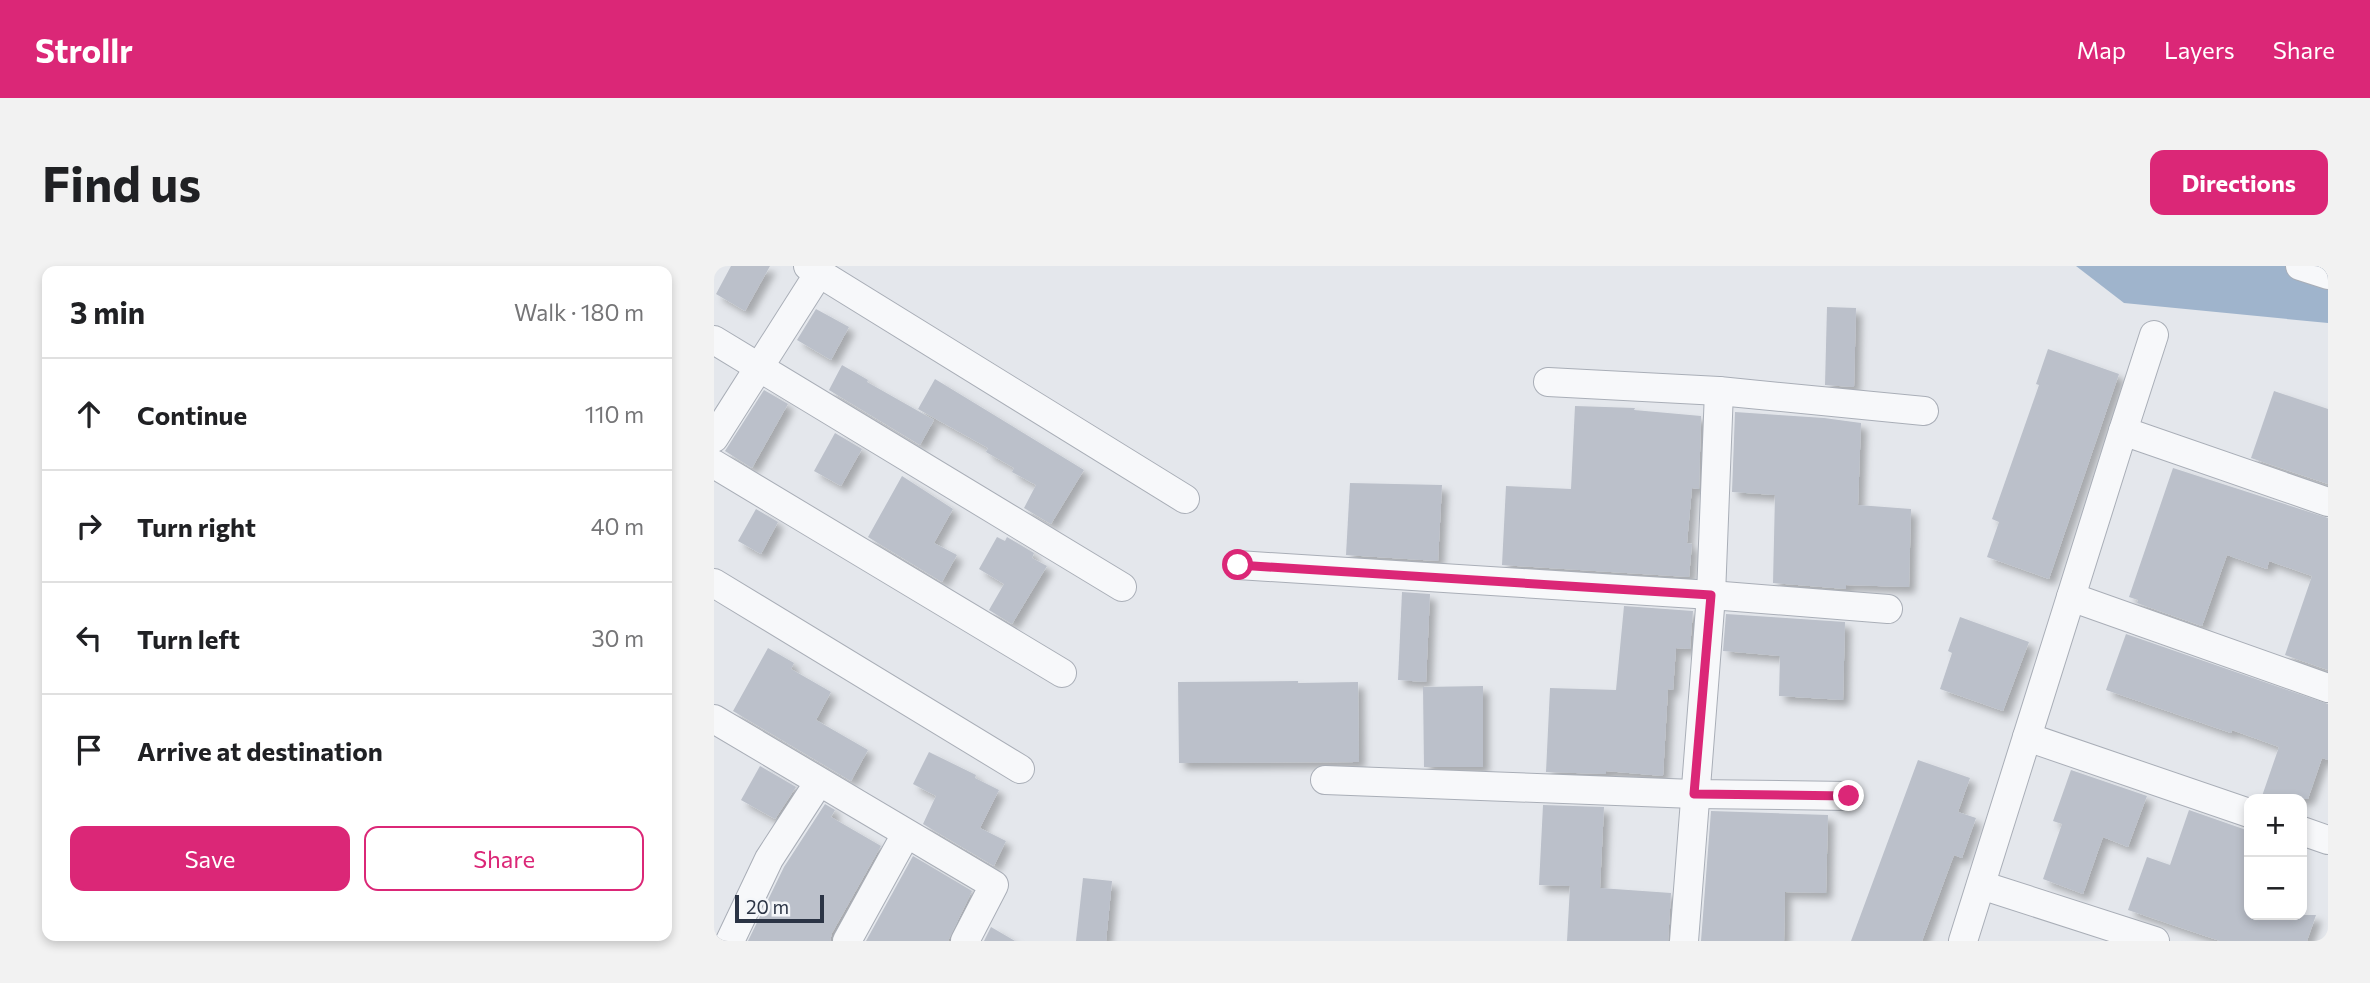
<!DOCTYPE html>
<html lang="en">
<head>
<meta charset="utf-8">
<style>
  :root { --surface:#fff; --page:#f2f2f2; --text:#202124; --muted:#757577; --line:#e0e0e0; --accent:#db2777 }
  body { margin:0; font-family:Commissioner,sans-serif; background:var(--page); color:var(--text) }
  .controls { position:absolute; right:21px; bottom:21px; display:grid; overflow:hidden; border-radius:14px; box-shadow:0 4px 10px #0003 }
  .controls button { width:63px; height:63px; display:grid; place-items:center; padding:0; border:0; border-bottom:2px solid var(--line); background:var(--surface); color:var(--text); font:35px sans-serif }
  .scale { position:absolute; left:21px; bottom:18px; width:89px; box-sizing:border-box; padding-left:7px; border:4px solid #2b3445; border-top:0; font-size:19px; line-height:24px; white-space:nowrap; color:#2b3445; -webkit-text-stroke:5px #f4f6f9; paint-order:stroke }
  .stop { position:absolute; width:21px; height:21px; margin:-16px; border:5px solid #db2777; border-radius:50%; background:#fff }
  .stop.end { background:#db2777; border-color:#fff; box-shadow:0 2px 7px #0008 }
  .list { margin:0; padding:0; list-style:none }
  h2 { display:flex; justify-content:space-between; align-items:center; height:91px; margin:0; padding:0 28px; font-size:30px }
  h2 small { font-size:23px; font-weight:400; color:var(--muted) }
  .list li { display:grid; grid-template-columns:46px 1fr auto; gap:21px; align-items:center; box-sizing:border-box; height:112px; padding:0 28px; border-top:2px solid var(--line) }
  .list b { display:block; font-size:26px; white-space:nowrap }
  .list em { font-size:23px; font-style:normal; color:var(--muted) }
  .actions { display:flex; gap:14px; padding:21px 28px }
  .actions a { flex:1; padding:16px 0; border:2px solid var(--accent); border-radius:14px; text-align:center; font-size:24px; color:var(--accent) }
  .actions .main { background:var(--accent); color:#fff }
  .icon { flex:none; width:38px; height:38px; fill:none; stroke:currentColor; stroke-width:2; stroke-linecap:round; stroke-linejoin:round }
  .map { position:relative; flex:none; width:1614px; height:675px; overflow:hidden; border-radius:14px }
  header { display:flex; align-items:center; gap:42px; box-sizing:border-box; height:98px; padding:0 35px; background:var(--accent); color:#fff }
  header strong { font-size:33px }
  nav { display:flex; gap:38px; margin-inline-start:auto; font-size:24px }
  .intro { display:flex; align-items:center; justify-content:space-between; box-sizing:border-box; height:168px; padding:0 42px }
  h1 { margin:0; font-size:49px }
  .button { padding:18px 32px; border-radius:14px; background:var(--accent); color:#fff; font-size:24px; font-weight:700 }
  main { display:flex; gap:42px; padding:0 42px }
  aside { flex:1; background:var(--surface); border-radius:14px; box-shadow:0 4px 10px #0003 }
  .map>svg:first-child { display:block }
</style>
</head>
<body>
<header>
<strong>Strollr</strong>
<nav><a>Map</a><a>Layers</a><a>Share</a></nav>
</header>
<div class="intro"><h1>Find us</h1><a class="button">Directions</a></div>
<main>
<aside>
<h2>3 min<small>Walk · 180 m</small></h2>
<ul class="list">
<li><svg class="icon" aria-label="ahead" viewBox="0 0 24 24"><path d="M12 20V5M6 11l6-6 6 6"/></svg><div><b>Continue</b></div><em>110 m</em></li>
<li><svg class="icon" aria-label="right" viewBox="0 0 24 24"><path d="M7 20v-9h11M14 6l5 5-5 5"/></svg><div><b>Turn right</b></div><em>40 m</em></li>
<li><svg class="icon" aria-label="left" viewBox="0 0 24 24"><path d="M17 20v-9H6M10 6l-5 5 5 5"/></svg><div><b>Turn left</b></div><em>30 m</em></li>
<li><svg class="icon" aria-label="arrive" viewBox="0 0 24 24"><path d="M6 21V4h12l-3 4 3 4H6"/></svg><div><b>Arrive at destination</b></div></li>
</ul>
<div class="actions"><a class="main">Save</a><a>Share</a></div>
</aside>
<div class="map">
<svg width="1614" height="675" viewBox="0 0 1614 675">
  <defs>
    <filter id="shadow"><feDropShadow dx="6" dy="6" stdDeviation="3.5" flood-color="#0004"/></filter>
  </defs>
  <rect width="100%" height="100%" fill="#e4e7ec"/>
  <polygon fill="#9fb4cc" points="1362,0 1614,0 1614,57 1410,37"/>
  <g fill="#bbc0ca" filter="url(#shadow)">
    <polygon points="17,0 56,0 31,45 2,28"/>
    <polygon points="1113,41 1142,42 1140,121 1111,119"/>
    <polygon points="102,43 135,61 117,94 83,74"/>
    <polygon points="1334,83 1405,108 1335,313 1273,291 1285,256 1278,253 1325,119 1322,118"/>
    <polygon points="128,99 154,114 153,116 220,154 206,179 115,124"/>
    <polygon points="221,113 370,204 337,258 310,242 322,219 298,206 300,202 272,186 274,182 204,143"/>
    <polygon points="50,124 74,138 38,202 11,185"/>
    <polygon points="1560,125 1614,143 1614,218 1537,192"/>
    <polygon points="861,140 921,142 920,144 987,150 985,223 978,222 973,277 978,278 975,311 788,299 792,220 857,223"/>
    <polygon points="1021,146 1110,152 1147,157 1144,239 1197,243 1195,321 1132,319 1132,323 1059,317 1061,229 1018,226"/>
    <polygon points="121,167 148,183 127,220 100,205"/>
    <polygon points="1459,202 1614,252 1614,404 1571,389 1598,310 1555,295 1553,303 1513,289 1488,360 1423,337 1424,334 1415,331"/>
    <polygon points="188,210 239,243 220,277 243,289 228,316 154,271"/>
    <polygon points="636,217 728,219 724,295 632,289"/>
    <polygon points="42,243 64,256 47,288 24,275"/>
    <polygon points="283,271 291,275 293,271 320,287 318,292 333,300 298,358 275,344 290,318 265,303"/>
    <polygon points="688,326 716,328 712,416 684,414"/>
    <polygon points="910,340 979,345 976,383 962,382 959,424 954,423 949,510 892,505 892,508 832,506 836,422 902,424"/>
    <polygon points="1012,348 1131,356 1129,434 1065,430 1066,390 1009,385"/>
    <polygon points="1246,351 1315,376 1289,445 1226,423 1238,387 1234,385"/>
    <polygon points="1412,368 1614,438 1614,494 1608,492 1594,533 1547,533 1565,481 1518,464 1517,467 1392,424"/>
    <polygon points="54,382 80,397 77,403 117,426 102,454 154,484 137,515 19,445"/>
    <polygon points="584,415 584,417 644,416 645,496 465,497 464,416"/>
    <polygon points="769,420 769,501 710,501 709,421"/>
    <polygon points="215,486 262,509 261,512 285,524 266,562 292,575 280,600 209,558 222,530 199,518"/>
    <polygon points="1204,494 1256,512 1244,546 1262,552 1248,592 1240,589 1208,675 1137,675"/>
    <polygon points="46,500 82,521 61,553 27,534"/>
    <polygon points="1357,504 1433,530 1414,581 1389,571 1369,628 1329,613 1348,558 1339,555"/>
    <polygon points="111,538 121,544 117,551 167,580 118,667 116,675 34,675 70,601"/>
    <polygon points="829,539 890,541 886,622 957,627 954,675 853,675 856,620 825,619"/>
    <polygon points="1475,544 1535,565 1535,649 1602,649 1593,675 1506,675 1414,644 1433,591 1456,599"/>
    <polygon points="997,545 1114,549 1112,627 1071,626 1070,675 987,675"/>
    <polygon points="199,590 258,625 234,675 152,675"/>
    <polygon points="369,612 398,615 392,675 362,675"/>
    <polygon points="277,661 301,675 270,675"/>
  </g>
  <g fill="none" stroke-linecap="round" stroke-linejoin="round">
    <defs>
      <g id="minor">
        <polyline points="94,0 471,233"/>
        <polyline points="1586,0 1614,9"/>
        <polyline points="0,74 408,321"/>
        <polyline points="834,116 1005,125 1210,145"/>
        <polyline points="1409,165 1440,69"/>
        <polyline points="0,172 105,7"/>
        <polyline points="0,198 348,407"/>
        <polyline points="524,299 997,329 1174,343"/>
        <polyline points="0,317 306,503"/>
        <polyline points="1357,331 1614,422"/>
        <polyline points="0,453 280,619 251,675"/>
        <polyline points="1313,471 1535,547"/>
        <polyline points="611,514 980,528 1135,530"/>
        <polyline points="1588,565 1614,574"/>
        <polyline points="1267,619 1441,675"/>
        <polyline points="16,675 55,593 105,516"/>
        <polyline points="133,675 192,568"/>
        <polyline points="970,675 997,329 1005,125"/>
        <polyline points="1249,675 1409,165 1614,236"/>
      </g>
    </defs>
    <use href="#minor" stroke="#a9aeb7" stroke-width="30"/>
    <use href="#minor" stroke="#f7f8fa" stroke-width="28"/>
  </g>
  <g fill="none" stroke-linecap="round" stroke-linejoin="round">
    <polyline stroke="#db2777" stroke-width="9" points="524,299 997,329 980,528 1135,530"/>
  </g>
</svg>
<div class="controls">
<button>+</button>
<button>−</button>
</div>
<div class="scale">20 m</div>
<div class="stop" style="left:524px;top:299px"></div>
<div class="stop end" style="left:1135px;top:530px"></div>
</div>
</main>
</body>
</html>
